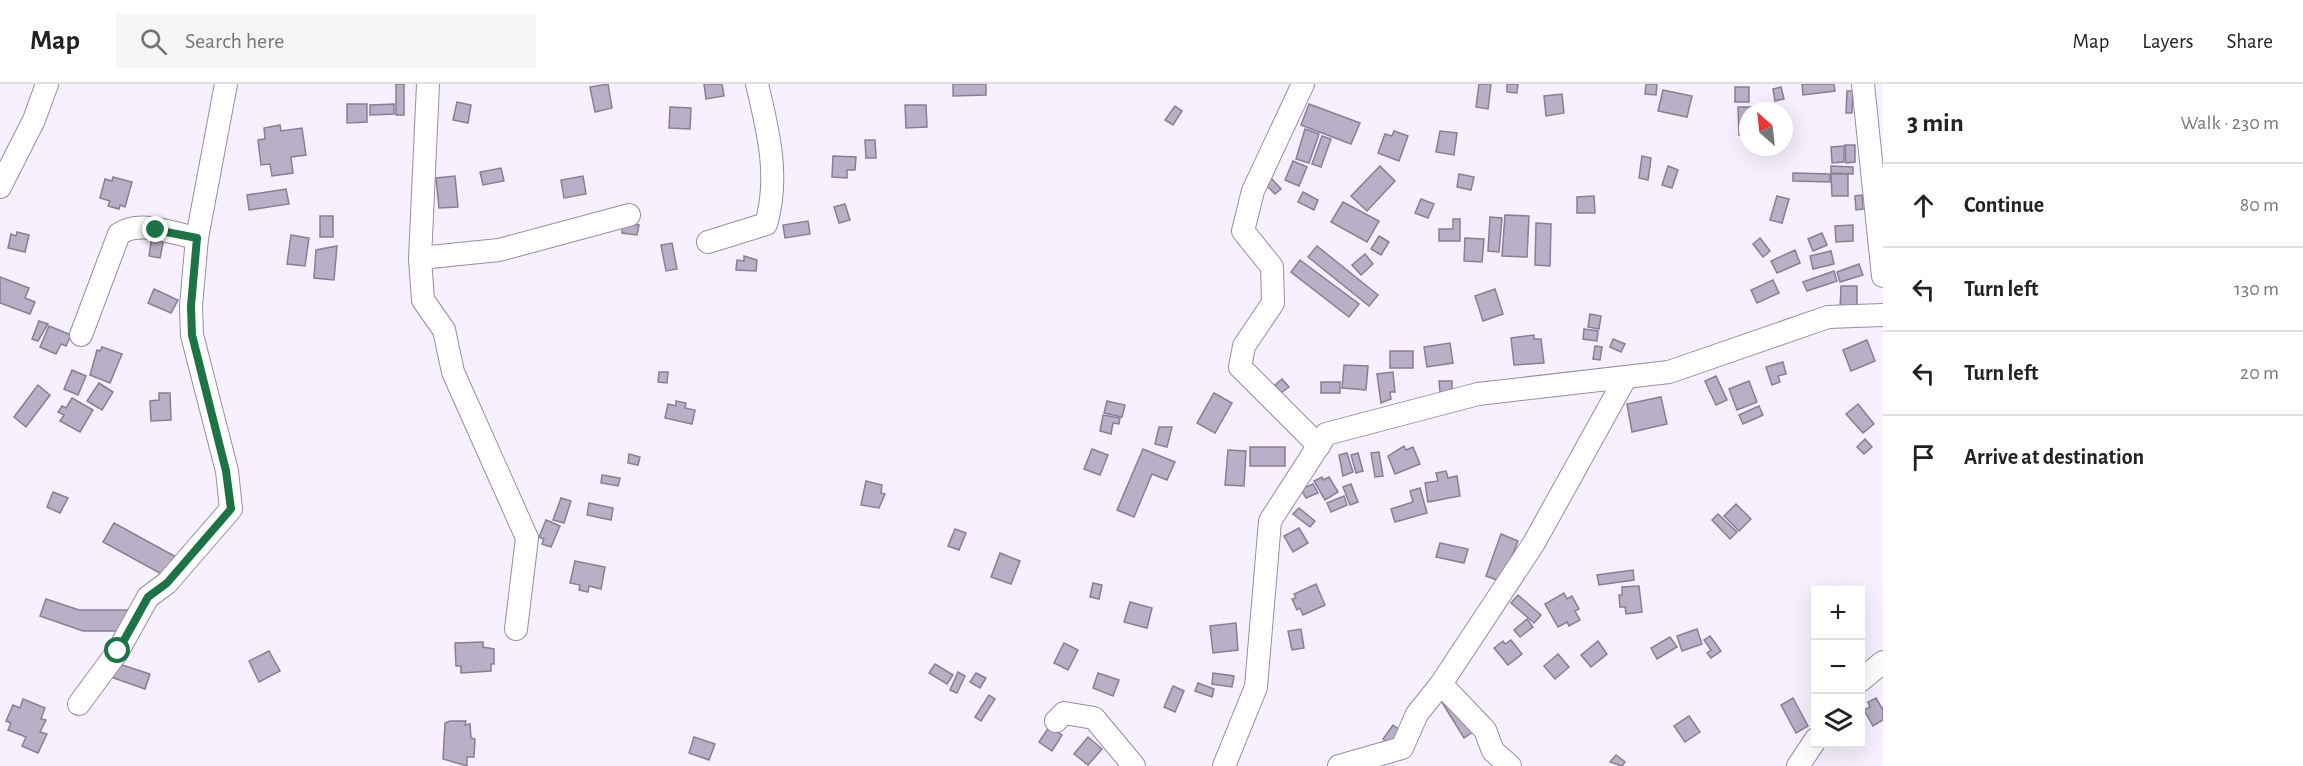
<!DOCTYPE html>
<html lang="en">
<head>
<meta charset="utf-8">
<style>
  :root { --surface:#fff; --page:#f6f6f6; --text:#222; --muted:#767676; --line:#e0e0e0 }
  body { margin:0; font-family:"Alegreya Sans",sans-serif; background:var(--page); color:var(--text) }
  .controls { position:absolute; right:18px; bottom:18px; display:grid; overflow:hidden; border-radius:0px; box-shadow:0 6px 24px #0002 }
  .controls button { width:54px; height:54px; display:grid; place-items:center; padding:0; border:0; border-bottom:2px solid var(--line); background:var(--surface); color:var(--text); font:30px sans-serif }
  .compass { position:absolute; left:1739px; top:18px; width:54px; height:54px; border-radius:50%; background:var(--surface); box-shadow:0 6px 24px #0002; rotate:333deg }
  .stop { position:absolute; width:18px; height:18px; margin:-14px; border:4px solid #1d7346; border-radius:50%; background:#fff }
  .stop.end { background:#1d7346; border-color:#fff; box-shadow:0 2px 6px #0008 }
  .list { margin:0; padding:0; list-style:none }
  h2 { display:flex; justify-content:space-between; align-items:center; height:78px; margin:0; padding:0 24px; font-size:26px }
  h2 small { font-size:20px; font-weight:400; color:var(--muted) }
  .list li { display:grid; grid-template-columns:39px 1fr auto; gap:18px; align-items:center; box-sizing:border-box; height:84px; padding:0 24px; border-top:2px solid var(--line) }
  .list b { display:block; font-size:22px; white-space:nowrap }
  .list em { font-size:20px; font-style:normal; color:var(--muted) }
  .icon { flex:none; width:33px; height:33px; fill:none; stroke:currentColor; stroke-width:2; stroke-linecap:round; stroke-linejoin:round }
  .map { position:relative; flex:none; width:1883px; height:682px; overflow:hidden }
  header { display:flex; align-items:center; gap:36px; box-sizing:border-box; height:84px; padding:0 30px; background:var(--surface); border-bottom:2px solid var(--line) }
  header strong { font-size:28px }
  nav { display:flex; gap:33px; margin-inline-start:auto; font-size:21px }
  .search { width:420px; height:54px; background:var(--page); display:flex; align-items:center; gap:15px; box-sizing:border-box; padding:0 21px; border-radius:0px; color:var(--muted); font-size:22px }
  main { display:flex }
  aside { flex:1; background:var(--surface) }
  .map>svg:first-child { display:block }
</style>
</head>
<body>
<header>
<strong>Map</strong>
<div class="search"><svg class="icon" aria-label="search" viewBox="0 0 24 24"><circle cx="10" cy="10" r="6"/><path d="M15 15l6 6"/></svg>Search here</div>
<nav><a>Map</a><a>Layers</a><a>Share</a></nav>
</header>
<main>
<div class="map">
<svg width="1883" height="682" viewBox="0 0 1883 682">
  <rect width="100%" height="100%" fill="#f6f0ff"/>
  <g fill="#b9afc6" stroke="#887f95" stroke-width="1.5">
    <rect x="396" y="0" width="8" height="31"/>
    <polygon points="608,0 612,24 595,28 590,3"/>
    <polygon points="704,0 722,0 724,12 706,15"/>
    <polygon points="953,0 986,0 986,11 953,12"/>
    <polygon points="1479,0 1491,0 1488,25 1476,23"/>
    <polygon points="1507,0 1518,0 1517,9 1507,8"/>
    <polygon points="1646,0 1657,0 1656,11 1645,10"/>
    <polygon points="1802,0 1834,0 1835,7 1803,11"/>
    <rect x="1735" y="3" width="14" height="15"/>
    <polygon points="1781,3 1784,15 1775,17 1773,5"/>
    <polygon points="1663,6 1692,12 1687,33 1658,27"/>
    <polygon points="1847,7 1853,7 1852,29 1846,29"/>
    <polygon points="1562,10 1564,29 1546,32 1544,12"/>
    <polygon points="457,18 471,21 468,39 453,36"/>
    <polygon points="347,20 367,20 367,38 347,39"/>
    <polygon points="394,20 394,30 370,31 370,21"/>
    <polygon points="1309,20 1360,39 1351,60 1301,41"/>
    <polygon points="905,21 926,21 927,43 906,44"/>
    <polygon points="1175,22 1182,27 1173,41 1165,36"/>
    <polygon points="670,23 691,24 690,45 669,44"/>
    <polygon points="1738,23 1751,23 1751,27 1748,27 1748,51 1739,51"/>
    <polygon points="280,41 281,47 302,44 306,71 291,73 293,89 272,92 270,80 261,81 258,56 265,55 264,44"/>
    <polygon points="1305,45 1319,50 1309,79 1296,75"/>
    <polygon points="1394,47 1408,52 1399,77 1378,69 1385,50 1392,52"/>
    <polygon points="1440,47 1457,49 1454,71 1436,68"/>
    <polygon points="1322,52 1331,55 1321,83 1312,80"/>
    <polygon points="865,56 875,56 876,74 866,74"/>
    <polygon points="1845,61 1855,61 1855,78 1846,79"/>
    <polygon points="1844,62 1844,78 1832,79 1831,63"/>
    <polygon points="833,72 856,73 855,86 847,86 847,94 832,93"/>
    <polygon points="1642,72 1651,74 1648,96 1639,94"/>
    <polygon points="1293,77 1307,83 1299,102 1285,96"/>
    <polygon points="1380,82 1395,97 1367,127 1351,112"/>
    <polygon points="1668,82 1678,86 1672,104 1662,101"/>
    <polygon points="1831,82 1853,83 1853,90 1831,89"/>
    <polygon points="501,84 504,97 483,101 480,88"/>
    <polygon points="1793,89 1830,90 1830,98 1793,97"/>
    <polygon points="1459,90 1474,93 1471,106 1457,103"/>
    <polygon points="1831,90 1848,90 1848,112 1832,112"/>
    <polygon points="455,92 458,123 439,124 436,94"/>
    <polygon points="583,92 586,110 564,114 561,96"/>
    <polygon points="113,93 132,98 125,123 120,121 119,125 108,122 110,117 100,114 105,95 112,97"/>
    <polygon points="1270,93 1281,105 1275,110 1264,99"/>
    <polygon points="286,105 289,120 249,126 247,111"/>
    <polygon points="1303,108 1318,116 1314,126 1298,118"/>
    <polygon points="1862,111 1863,125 1856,126 1855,112"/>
    <polygon points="1594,112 1595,129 1577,129 1577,113"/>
    <polygon points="1777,112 1789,115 1782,139 1770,136"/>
    <polygon points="1421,115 1434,120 1428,134 1415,129"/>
    <polygon points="1343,118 1379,137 1367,158 1331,138"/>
    <polygon points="845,120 850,136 839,139 834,123"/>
    <polygon points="1505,131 1529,132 1527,173 1502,172"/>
    <rect x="320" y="132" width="13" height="21"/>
    <polygon points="1490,133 1502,134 1499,168 1488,167"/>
    <polygon points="1453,135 1460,135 1460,157 1439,157 1439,145 1453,145"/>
    <polygon points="808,137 810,150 785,154 783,141"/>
    <polygon points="623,139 639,141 637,151 622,149"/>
    <polygon points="1536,139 1551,140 1550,182 1535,181"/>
    <polygon points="1853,141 1853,157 1836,158 1835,142"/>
    <polygon points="17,148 29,151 25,168 8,164 11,150 16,152"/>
    <polygon points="1822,149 1827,161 1813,167 1808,155"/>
    <polygon points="291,151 309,154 305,182 287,180"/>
    <polygon points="152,152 164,154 160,174 149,172"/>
    <polygon points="1379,152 1389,158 1381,171 1371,165"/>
    <polygon points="1465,154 1484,155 1482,178 1464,177"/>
    <polygon points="1760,154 1770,167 1763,173 1753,160"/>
    <polygon points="672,159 677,185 666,187 661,161"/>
    <polygon points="337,162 334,196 314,194 316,166"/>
    <polygon points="1317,162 1378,211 1369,222 1308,173"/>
    <polygon points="1795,166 1800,179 1777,189 1771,177"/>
    <polygon points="1831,167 1834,180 1813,185 1810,172"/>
    <polygon points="1365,170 1373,180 1361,191 1352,181"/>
    <polygon points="744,172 757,176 756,187 736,186 737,176 744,177"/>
    <polygon points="1300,176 1359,220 1349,233 1291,188"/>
    <polygon points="1859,180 1863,191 1840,198 1837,188"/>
    <polygon points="1834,187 1837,197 1807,207 1803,198"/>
    <polygon points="0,193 29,204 25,214 35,218 30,230 0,219"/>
    <polygon points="1773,196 1779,209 1757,219 1751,206"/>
    <polygon points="1841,202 1857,202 1857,227 1840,227"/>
    <polygon points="154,205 178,216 171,229 148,219"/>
    <polygon points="1495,205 1503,230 1483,237 1475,212"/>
    <polygon points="1590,230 1601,232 1599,245 1588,243"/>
    <polygon points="39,237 48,240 38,257 32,255"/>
    <polygon points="49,242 71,251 66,262 61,260 56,270 40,263"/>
    <polygon points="1584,245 1598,247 1597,257 1583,255"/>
    <polygon points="1534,251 1534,255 1541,255 1544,279 1514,281 1511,254"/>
    <polygon points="1613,255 1625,260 1621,268 1610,263"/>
    <polygon points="1867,256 1875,277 1851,287 1843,266"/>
    <polygon points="1450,259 1453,279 1427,283 1424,263"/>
    <polygon points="1595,262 1602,263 1600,276 1593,275"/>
    <polygon points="102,263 122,270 110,299 90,291 97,266 100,267"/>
    <rect x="1390" y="267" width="23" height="17"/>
    <polygon points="1783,278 1786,290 1778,292 1780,298 1772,301 1766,283"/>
    <polygon points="1344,281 1368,282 1366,306 1342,304"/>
    <polygon points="72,286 86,292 78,311 64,305"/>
    <polygon points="659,288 668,288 667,299 658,298"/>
    <polygon points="1393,288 1395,308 1390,308 1391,315 1381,319 1377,290"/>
    <polygon points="1716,292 1727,316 1716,321 1705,297"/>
    <polygon points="1282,295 1289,303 1281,309 1275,301"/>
    <polygon points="1439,297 1452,297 1452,308 1440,308"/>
    <polygon points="1749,297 1757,318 1737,326 1729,305"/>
    <rect x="1321" y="298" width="19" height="11"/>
    <polygon points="99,299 113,308 102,326 87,317"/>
    <polygon points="38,301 50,311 26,343 14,333"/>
    <polygon points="159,309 170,309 171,336 151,337 150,317 159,316"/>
    <polygon points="1214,309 1232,319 1215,349 1197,339"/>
    <polygon points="1661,313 1667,340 1632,348 1627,320"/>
    <polygon points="72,314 93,326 80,348 60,337 64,331 58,328 62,322 66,324"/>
    <polygon points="676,317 686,319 685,324 695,326 692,340 665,334 668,320 676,322"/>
    <polygon points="1107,317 1125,321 1122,333 1104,329"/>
    <polygon points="1858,320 1874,340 1863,349 1846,330"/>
    <polygon points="1759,322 1763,331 1743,340 1739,331"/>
    <polygon points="1103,331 1120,334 1119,340 1113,339 1111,350 1100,347"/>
    <polygon points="1159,343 1172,343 1167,363 1155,360"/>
    <polygon points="1865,355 1872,363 1864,370 1857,363"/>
    <polygon points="1404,362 1406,366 1413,363 1420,380 1395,390 1388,372"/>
    <rect x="1250" y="363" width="35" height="19"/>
    <polygon points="1092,365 1108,371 1100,391 1084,385"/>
    <polygon points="1143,365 1175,378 1167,396 1152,390 1134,433 1117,426"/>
    <polygon points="1228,366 1246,367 1244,402 1225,401"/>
    <polygon points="1379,368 1383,392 1375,393 1371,369"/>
    <polygon points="1347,369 1353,388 1343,392 1339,371"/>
    <polygon points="1358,369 1363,387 1356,389 1351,371"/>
    <polygon points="629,370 640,373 638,381 628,379"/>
    <polygon points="1446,387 1448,394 1457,392 1460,412 1428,418 1425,399 1438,397 1436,389"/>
    <polygon points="602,391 620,394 618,402 601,399"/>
    <polygon points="1322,393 1323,396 1329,393 1338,408 1325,416 1314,397"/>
    <polygon points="866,397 882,401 881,409 885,410 879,424 861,421"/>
    <polygon points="1313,400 1318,409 1306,414 1301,405"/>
    <polygon points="1351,400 1358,418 1350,421 1343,403"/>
    <polygon points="1420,404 1427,429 1395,438 1391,425 1413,418 1410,407"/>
    <polygon points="53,408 68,414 60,429 47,423"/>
    <polygon points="1344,412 1347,421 1331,428 1327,419"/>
    <polygon points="561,414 571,417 564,439 553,436"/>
    <polygon points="589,419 613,424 611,436 587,431"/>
    <polygon points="1736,420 1751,435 1739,447 1724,432"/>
    <polygon points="1299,424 1315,437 1310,443 1293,430"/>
    <polygon points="1718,430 1737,448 1730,455 1712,436"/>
    <polygon points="546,436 560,442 551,463 542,460 544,455 539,453"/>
    <polygon points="114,439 178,474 167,493 103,458"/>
    <polygon points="1299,444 1308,459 1293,468 1284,452"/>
    <polygon points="955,445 966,449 959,466 948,462"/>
    <polygon points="1501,450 1518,457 1502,498 1486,492"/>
    <polygon points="1440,459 1468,465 1464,479 1436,473"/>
    <polygon points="1000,469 1020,477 1011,500 991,493"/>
    <polygon points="575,477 605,483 601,505 589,502 588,508 579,506 580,501 570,499"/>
    <polygon points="1633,486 1634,496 1599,501 1597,491"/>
    <polygon points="1093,499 1102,501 1099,515 1090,513"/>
    <polygon points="1316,500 1325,521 1303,531 1300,524 1297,526 1292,515 1296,514 1294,510"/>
    <polygon points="1639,502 1642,528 1626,530 1625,523 1620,523 1619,511 1622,511 1622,503"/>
    <polygon points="1564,509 1567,515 1572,512 1579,525 1575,527 1580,536 1569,542 1567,538 1558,543 1545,520"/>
    <polygon points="1518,511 1541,531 1534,539 1511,519"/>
    <polygon points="46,515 79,526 128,526 128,547 83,547 40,532"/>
    <polygon points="1130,518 1152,524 1147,544 1124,538"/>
    <polygon points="1527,535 1533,543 1520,553 1514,546"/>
    <polygon points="1236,539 1238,566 1213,569 1210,542"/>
    <polygon points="1301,545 1304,564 1292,566 1288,547"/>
    <polygon points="1697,545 1702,560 1682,567 1677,552"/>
    <polygon points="1710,552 1721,567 1711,574 1707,569 1711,566 1704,556"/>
    <polygon points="1670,553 1677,563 1657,575 1651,564"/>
    <polygon points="1511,556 1522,570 1508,581 1494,564 1503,557 1505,560"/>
    <polygon points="1598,557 1607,570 1591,583 1581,571"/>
    <polygon points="483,558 483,563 494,565 494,580 491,580 491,587 461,589 461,582 456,582 455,559"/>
    <polygon points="1064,559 1078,566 1068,586 1054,579"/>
    <polygon points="269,567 280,587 259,598 249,577"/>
    <polygon points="1558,570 1569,583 1555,595 1544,582"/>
    <polygon points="116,579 150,590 145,605 111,593"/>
    <polygon points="935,580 953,591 947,600 929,589"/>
    <polygon points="958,588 965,592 957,609 950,606"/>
    <polygon points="976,589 986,594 980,604 970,598"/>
    <polygon points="1098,589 1119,596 1113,612 1093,604"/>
    <polygon points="1213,589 1234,592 1232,603 1212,600"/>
    <polygon points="1198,599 1214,605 1212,613 1195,607"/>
    <polygon points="1173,602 1184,607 1175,628 1164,623"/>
    <polygon points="989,611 995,615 981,637 975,633"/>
    <polygon points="1793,614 1808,642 1796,649 1781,621"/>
    <polygon points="1876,614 1883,626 1883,636 1873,642 1864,626 1870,623 1868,618"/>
    <polygon points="23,615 45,624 41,635 46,636 40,648 47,650 38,669 22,662 26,653 8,646 11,639 6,637 13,621 20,624"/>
    <polygon points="1440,615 1473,648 1464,654"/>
    <polygon points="1689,632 1700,648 1685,658 1674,642"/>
    <polygon points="450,637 466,637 465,641 470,640 471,654 475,655 474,673 467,673 467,682 443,675 445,639"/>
    <polygon points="1393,641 1407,651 1397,665 1383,655"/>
    <polygon points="1049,643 1062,651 1052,667 1039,658"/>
    <polygon points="694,653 715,660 709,676 689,669"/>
    <polygon points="1088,653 1102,665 1088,681 1074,670"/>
    <polygon points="1616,671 1625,678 1622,682 1610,678"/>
  </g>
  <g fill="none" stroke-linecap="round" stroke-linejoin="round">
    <defs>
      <g id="minor">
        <polyline points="428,0 420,175 423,216 444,246 453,288 527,454 516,545"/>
        <polyline points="1303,0 1253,107 1243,147 1272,183 1273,219 1244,262 1240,283 1319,362"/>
        <polyline points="1863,0 1883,192"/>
        <polyline points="0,103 34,36 47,0"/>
        <path d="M708,158L766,140C780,93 768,46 757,0"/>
        <polyline points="420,174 499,166 629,131"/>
        <path d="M81,251L119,150C140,135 174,150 197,154"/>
        <polyline points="1860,597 1883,578"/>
        <polyline points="79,620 118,567 148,513 167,499 231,425 227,387 192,251 191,222 197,154 226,0"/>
        <polyline points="1056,637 1064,629 1094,634 1134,682"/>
        <polyline points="1224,682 1256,603 1270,437 1326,350 1478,310 1669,288 1828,233 1883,231"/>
        <polyline points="1339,682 1402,664 1417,630 1441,600"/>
        <polyline points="1510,682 1493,667 1485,646 1441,600 1534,459 1626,293"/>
        <polyline points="1798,682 1816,655"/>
      </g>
    </defs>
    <use href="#minor" stroke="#978da4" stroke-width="24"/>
    <use href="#minor" stroke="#fff" stroke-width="22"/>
  </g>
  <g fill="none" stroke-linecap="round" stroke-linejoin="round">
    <polyline stroke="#1d7346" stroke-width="8" points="118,567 148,513 167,499 231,425 226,387 192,251 191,222 197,154 156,146"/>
  </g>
</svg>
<div class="controls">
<button>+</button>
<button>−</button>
<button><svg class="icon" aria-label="layers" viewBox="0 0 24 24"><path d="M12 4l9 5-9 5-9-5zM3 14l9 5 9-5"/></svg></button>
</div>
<svg class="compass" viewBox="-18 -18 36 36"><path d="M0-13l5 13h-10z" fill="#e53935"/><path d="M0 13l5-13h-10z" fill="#767676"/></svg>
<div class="stop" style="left:118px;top:567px"></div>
<div class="stop end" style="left:156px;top:146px"></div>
</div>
<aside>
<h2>3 min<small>Walk · 230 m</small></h2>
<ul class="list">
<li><svg class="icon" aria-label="ahead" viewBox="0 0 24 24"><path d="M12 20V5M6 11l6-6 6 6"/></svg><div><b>Continue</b></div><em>80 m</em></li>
<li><svg class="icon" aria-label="left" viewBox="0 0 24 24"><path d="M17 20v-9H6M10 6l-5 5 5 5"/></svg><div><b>Turn left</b></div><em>130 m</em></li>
<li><svg class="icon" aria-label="left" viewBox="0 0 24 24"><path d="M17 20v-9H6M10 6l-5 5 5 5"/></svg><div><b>Turn left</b></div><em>20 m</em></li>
<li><svg class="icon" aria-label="arrive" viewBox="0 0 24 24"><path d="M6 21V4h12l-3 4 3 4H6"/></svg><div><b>Arrive at destination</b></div></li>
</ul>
</aside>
</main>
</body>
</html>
